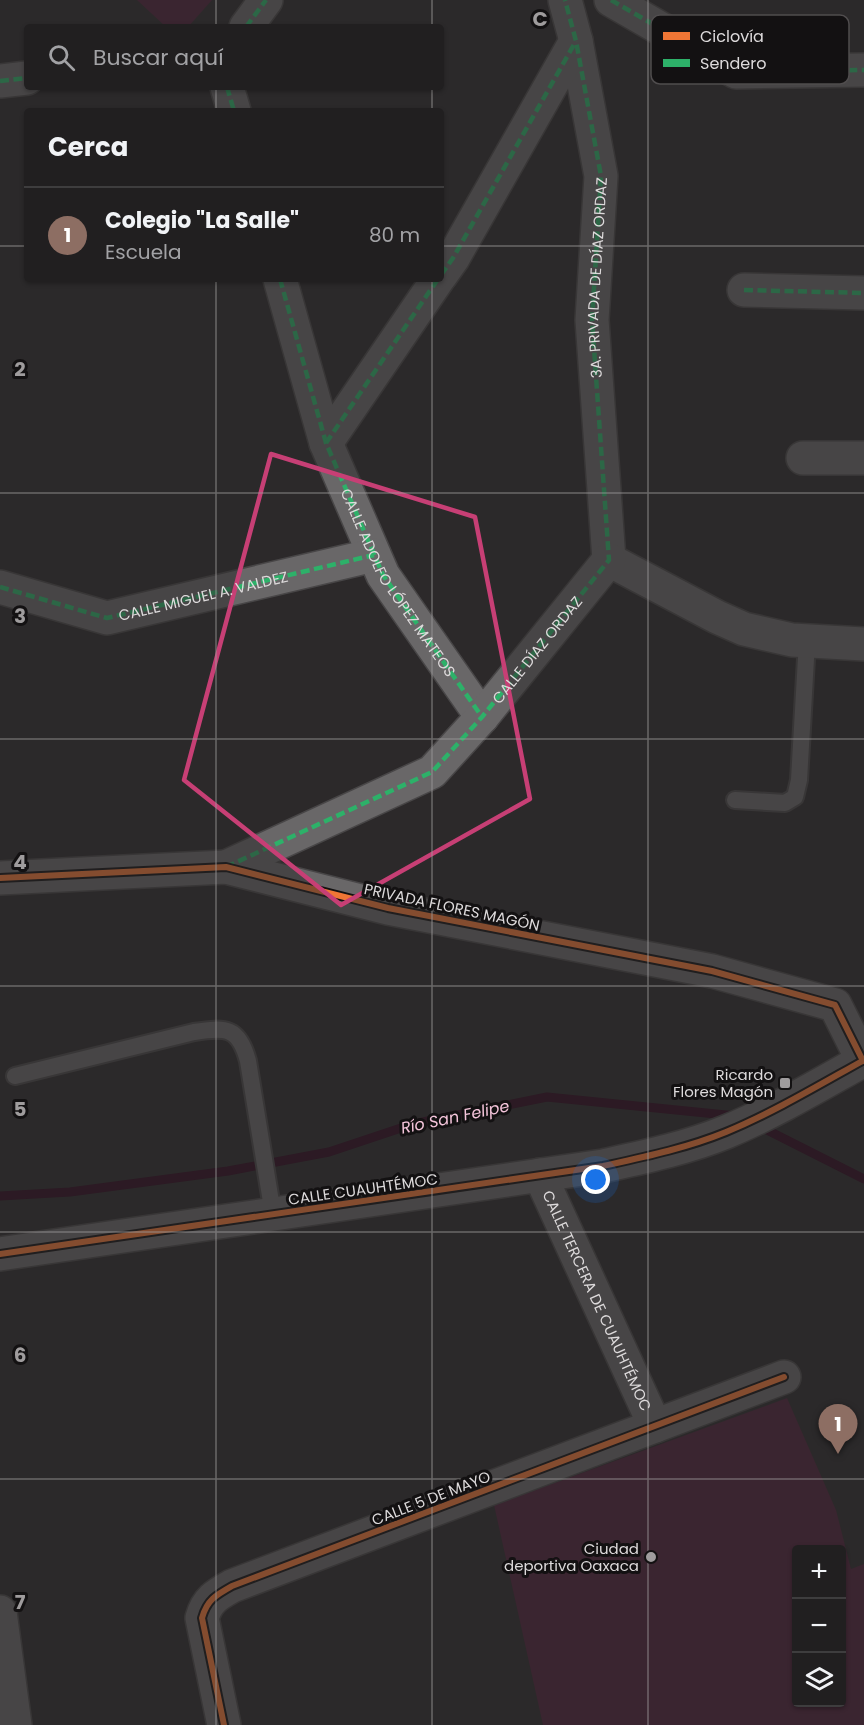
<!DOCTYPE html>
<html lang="es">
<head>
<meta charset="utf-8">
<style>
  :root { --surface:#211f20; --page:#2d2c2d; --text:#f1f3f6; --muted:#a2a2a5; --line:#3e3d3e; --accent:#9f9c9d }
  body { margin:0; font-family:Poppins,sans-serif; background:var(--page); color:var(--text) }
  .controls { position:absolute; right:18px; bottom:18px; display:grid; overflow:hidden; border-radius:6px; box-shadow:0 2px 4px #0004 }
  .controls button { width:54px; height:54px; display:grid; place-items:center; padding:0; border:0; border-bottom:2px solid var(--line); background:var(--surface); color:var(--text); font:30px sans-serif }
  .you { position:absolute; left:596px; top:1180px; width:21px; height:21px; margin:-15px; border:4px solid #fff; border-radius:50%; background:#1a73e8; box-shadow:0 0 0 9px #1a73e833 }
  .badge { display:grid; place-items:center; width:39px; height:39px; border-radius:50%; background:var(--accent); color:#fff; font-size:20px; font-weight:700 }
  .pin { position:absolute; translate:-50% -50px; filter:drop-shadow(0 2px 3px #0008) }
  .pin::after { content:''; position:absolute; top:32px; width:21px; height:18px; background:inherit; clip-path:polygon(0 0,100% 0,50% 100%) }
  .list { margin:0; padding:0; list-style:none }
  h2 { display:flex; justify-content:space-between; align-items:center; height:78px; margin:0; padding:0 24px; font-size:26px }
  h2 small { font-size:20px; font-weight:400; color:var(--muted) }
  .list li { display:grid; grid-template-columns:39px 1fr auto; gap:18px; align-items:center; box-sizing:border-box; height:96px; padding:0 24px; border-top:2px solid var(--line) }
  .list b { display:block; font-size:22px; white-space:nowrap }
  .list p { margin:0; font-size:20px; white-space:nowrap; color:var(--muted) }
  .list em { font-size:20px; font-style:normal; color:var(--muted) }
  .icon { flex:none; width:33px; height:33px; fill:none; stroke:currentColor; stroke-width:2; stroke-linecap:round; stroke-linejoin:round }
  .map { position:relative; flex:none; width:864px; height:1725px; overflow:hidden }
  .search { position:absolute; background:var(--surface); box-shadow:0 2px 4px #0004; left:24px; top:24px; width:420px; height:66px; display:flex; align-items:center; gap:15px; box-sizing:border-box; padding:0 21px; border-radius:6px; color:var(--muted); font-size:22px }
  .panel { position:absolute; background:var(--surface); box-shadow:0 2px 4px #0004; left:24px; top:108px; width:420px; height:174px; border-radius:6px }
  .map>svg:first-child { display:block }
</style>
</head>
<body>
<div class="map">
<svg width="864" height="1725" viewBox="0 0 864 1725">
  <rect width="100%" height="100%" fill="#2c292a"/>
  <g fill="#4c2038" fill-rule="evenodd">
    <polygon points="137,0 212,0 188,27 166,27"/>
    <path d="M787,1398L836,1510L851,1569L864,1564V1725H543L494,1505ZM796,1550H842V1702H796Z"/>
  </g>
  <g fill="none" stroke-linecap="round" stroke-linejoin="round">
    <g stroke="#2d071d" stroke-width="9">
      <polyline points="759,1126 864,1179"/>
      <polyline points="0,1196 70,1192 228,1171 329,1152 413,1124 547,1097 736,1116"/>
    </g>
    <defs>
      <g id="service">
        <polyline points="735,800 785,803 795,797 799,780 807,641"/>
        <path d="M15,1076L194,1032C226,1027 239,1027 248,1061L273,1214"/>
      </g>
      <g id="minor">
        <polyline points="565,0 576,41 601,176 592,320 609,560"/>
        <polyline points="611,0 736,72 864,70"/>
        <polyline points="246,27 266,0"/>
        <polyline points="0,81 27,78"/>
        <polyline points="227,87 234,111"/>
        <polyline points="441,275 453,258 576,41"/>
        <polyline points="280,279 326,443 383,575 482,717"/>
        <polyline points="744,290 864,293"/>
        <polyline points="326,443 438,279"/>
        <polyline points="803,458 864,458"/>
        <polyline points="609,560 717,617 744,629 792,640 864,644"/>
        <path id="s1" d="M0,587L107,618L374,555"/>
        <polyline points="226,867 432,772 482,717 609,560"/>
        <polyline points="0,878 226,867 388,908 712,971 835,1005 863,1061"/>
        <path id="s2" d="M540,1175L655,1426"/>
        <path d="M0,1254L603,1166C644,1157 687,1148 726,1132C774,1112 819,1085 864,1060"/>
        <polyline points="0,1612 15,1725"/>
        <path d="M224,1725L202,1618C207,1600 216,1595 232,1586L784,1377"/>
      </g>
    </defs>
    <use href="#service" stroke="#484647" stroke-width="20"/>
    <use href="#minor" stroke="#484647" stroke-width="36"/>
    <use href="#service" stroke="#696768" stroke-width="16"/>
    <use href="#minor" stroke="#696768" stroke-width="33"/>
    <g stroke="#2db169" stroke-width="4.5" stroke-dasharray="9 4.5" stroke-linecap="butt">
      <polyline points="611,0 736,72 864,70"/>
      <polyline points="246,27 266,0"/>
      <polyline points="0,81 27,78"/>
      <polyline points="227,87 234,111"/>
      <polyline points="441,275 453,258 576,41"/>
      <path id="s3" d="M280,279L326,443L383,575L482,717"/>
      <polyline points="744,290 864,293"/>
      <polyline points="326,443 438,279"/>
      <polyline points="0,587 107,618 374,555"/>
      <path id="s4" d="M226,867L432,772L482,717L609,560L592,320L601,176L576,41L565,0"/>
    </g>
    <defs>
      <g id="cycleway">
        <polyline points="0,878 226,867 388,908 712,971 835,1005 863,1061"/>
        <path d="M0,1254L603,1166C644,1157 687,1148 726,1132C774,1112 819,1085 864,1060"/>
        <path d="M224,1725L202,1618C207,1600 216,1595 232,1586L784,1377"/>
      </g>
    </defs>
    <use href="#cycleway" stroke="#131112" stroke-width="10"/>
    <use href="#cycleway" stroke="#f07635" stroke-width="6"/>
  </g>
  <path d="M0 0H864V1725H0ZM271,454L475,517L530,799L341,905L184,780Z" fill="#2c292a" fill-opacity=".55" fill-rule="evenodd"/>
  <path fill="none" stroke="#c73f75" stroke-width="4.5" stroke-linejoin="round" d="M271,454L475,517L530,799L341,905L184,780Z"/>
  <path fill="none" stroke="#9f9c9d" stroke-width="1.5" stroke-opacity="0.55" d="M216,0V27M432,0V27M648,0V1725M216,87V111M432,87V111M0,246H27M441,246H864M216,279V1725M432,279V1725M0,493H864M0,739H864M0,986H864M0,1232H864M0,1479H864"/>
  <g fill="#9f9c9d" stroke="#131112" stroke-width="2">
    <rect x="779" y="1077" width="12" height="12" rx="3"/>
    <circle cx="651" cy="1557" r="6"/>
  </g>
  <g text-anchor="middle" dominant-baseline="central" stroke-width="6" stroke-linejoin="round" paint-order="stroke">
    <g font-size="15" fill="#dddadb" stroke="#131112">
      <text stroke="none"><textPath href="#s4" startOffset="786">3A. PRIVADA DE DÍAZ ORDAZ</textPath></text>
      <text stroke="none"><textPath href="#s3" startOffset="328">CALLE ADOLFO LÓPEZ MATEOS</textPath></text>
      <text stroke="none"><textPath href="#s1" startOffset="210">CALLE MIGUEL A. VALDEZ</textPath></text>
      <text stroke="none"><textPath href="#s4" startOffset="388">CALLE DÍAZ ORDAZ</textPath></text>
      <text transform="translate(452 907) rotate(12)">PRIVADA FLORES MAGÓN</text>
      <text transform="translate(363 1189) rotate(-8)">CALLE CUAUHTÉMOC</text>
      <text stroke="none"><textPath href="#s2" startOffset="138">CALLE TERCERA DE CUAUHTÉMOC</textPath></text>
      <text transform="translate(431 1498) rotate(-21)">CALLE 5 DE MAYO</text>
    </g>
    <g font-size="15" fill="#dddadb" stroke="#131112" text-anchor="end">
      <text x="773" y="1074">Ricardo<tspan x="773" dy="17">Flores Magón</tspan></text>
      <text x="639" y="1548">Ciudad<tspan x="639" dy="17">deportiva Oaxaca</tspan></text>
    </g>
    <g font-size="16" font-style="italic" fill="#f4c4da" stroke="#131112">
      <text transform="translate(455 1117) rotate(-12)">Río San Felipe</text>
    </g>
  </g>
  <rect x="651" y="15" width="198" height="69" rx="9" fill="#131112" stroke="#504d4e" stroke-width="1.5"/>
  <rect x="663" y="32" width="27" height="8" fill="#f07635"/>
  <rect x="663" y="59" width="27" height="8" fill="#2db169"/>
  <g font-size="16" fill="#dddadb">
    <text x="700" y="42">Ciclovía</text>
    <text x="700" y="69">Sendero</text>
  </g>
  <g font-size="20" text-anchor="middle" font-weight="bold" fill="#9f9c9d" stroke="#131112" stroke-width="6" stroke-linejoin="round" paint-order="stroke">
    <text x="540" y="26">C</text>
    <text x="20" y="376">2</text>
    <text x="20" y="623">3</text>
    <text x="20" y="869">4</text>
    <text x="20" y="1116">5</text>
    <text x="20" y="1362">6</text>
    <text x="20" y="1609">7</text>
  </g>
</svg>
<div class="controls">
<button>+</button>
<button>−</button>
<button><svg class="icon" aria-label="layers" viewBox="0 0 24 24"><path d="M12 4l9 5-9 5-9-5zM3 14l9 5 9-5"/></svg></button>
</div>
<div class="you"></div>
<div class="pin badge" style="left:838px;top:1454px;background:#8d6e63">1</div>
<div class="search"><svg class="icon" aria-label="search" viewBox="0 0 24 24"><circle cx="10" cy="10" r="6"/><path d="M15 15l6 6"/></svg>Buscar aquí</div>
<section class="panel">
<h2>Cerca<small></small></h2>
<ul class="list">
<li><span class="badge" style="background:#8d6e63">1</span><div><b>Colegio &quot;La Salle&quot;</b><p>Escuela</p></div><em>80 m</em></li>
</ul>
</section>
</div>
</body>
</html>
